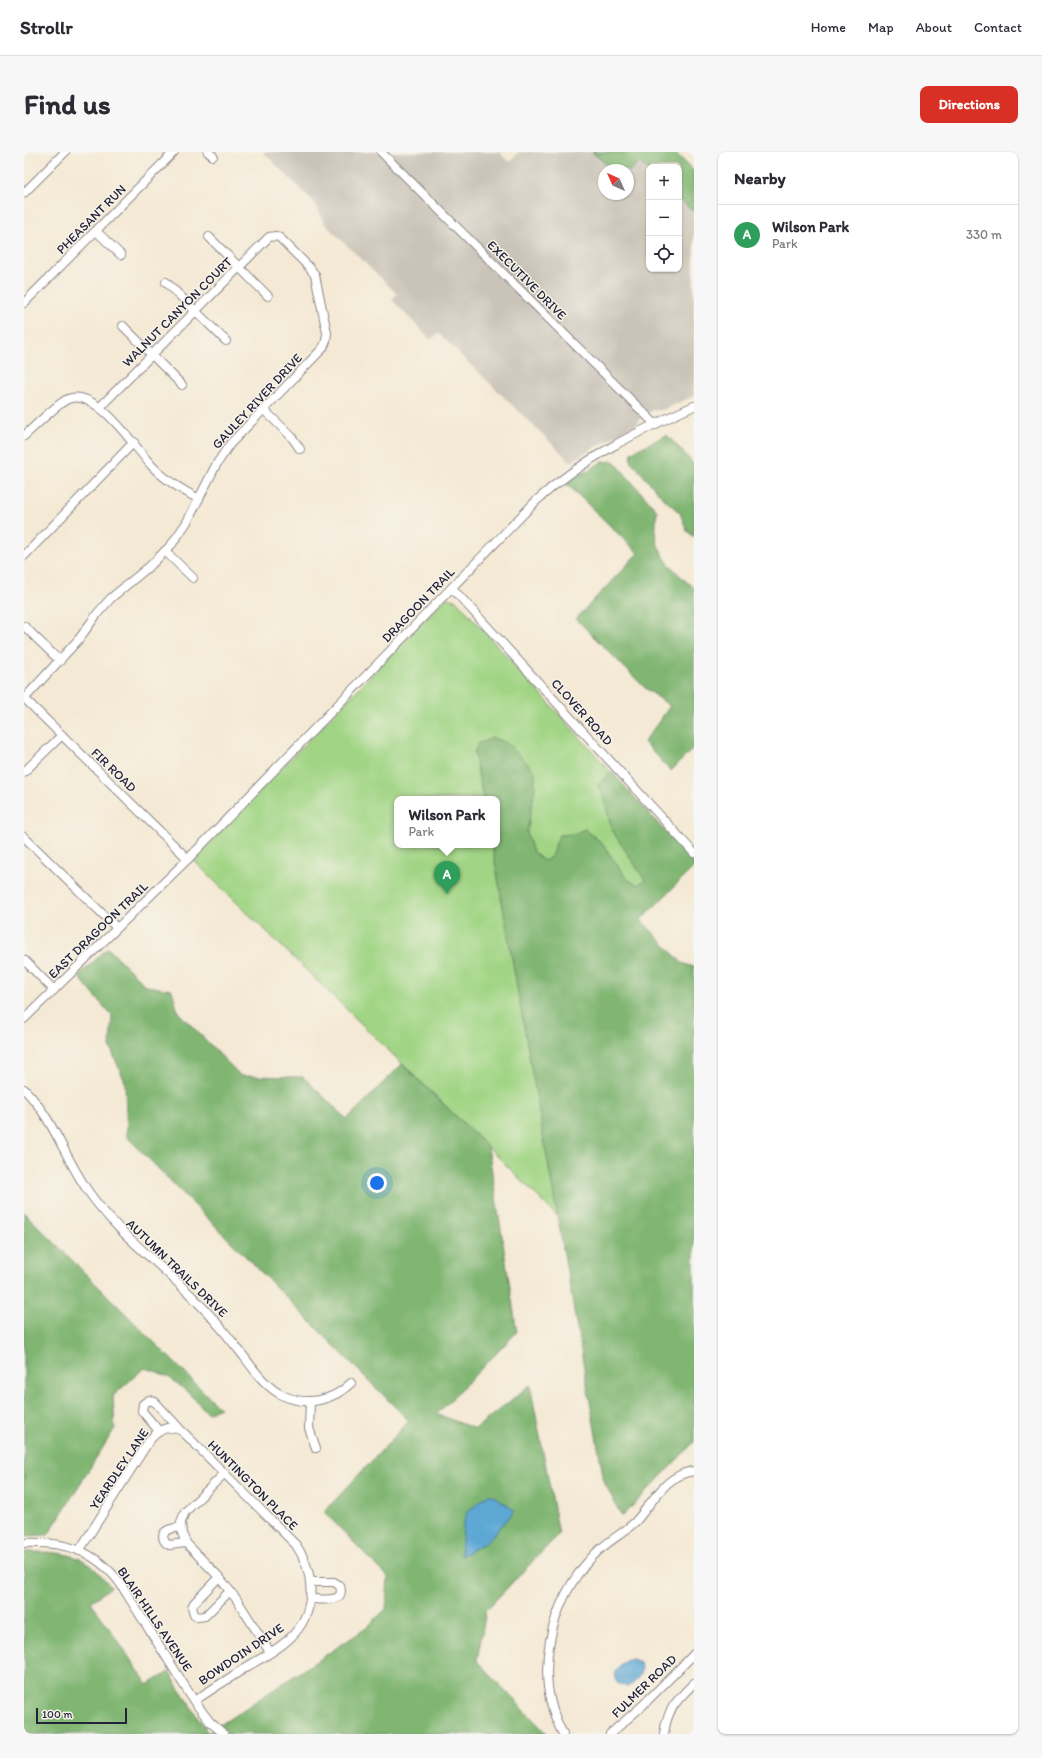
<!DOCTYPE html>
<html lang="en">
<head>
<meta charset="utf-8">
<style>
  :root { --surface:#fff; --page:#f7f7f7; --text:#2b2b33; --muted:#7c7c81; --line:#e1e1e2; --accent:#d93025 }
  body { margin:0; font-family:Itim,sans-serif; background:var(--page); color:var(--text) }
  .controls { position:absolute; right:12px; top:12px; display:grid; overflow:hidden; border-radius:8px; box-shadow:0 1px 3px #0004 }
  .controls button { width:36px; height:36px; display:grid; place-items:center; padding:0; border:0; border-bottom:1px solid var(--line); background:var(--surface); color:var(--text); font:20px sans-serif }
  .compass { position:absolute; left:574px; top:12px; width:36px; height:36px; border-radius:50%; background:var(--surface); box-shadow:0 1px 3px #0004; rotate:315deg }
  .scale { position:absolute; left:12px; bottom:10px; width:91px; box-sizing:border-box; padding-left:4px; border:2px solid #22223b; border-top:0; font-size:11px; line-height:14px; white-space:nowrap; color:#22223b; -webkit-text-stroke:3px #f7f3e8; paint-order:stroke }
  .you { position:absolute; left:353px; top:1031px; width:14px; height:14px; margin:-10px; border:3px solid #fff; border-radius:50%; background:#1a73e8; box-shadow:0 0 0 6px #1a73e833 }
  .badge { display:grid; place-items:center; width:26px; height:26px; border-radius:50%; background:var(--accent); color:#fff; font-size:13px; font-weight:700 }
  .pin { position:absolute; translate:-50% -33px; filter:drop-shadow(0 1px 2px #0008) }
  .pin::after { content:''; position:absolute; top:21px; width:14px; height:12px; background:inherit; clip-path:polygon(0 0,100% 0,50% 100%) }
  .popup { position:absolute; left:370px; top:644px; width:106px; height:52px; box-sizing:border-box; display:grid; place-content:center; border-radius:8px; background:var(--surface); filter:drop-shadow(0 1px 3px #0005); font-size:13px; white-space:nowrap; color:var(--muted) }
  .popup b { font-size:15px; color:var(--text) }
  .popup::after { content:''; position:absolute; left:50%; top:100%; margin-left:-8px; border:8px solid transparent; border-top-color:var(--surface) }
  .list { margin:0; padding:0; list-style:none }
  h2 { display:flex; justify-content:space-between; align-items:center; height:52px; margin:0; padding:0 16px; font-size:17px }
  h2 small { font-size:13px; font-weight:400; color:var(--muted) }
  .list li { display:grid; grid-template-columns:26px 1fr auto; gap:12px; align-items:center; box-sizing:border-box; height:60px; padding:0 16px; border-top:1px solid var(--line) }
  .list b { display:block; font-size:15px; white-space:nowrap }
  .list p { margin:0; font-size:13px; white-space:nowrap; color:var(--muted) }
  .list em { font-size:13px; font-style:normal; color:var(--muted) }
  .icon { flex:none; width:22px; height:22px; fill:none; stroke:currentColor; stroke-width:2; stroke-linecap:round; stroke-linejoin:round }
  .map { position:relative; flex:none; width:670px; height:1582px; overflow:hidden; border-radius:8px }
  header { display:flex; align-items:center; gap:24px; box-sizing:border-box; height:56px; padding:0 20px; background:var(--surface); border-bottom:1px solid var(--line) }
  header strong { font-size:19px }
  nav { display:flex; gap:22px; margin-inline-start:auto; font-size:14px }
  .intro { display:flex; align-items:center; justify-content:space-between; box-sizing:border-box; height:96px; padding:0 24px }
  h1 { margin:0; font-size:28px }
  .button { padding:10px 18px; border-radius:8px; background:var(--accent); color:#fff; font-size:14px; font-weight:700 }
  main { display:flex; gap:24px; padding:0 24px }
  aside { flex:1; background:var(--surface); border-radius:8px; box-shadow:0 1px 3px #0004 }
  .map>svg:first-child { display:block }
</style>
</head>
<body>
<header>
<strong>Strollr</strong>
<nav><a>Home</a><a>Map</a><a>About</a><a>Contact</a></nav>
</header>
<div class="intro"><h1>Find us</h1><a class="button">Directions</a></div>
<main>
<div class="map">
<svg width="670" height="1582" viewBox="0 0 670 1582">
  <rect width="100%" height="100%" fill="#f7f3e8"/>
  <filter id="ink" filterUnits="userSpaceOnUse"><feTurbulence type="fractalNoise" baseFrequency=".025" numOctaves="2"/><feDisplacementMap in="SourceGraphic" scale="8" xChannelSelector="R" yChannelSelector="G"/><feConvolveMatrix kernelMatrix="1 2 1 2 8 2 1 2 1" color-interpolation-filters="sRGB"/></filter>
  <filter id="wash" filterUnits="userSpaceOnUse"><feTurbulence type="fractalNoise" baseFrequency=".012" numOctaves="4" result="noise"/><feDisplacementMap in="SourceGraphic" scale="16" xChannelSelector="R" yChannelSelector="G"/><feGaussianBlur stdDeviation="0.9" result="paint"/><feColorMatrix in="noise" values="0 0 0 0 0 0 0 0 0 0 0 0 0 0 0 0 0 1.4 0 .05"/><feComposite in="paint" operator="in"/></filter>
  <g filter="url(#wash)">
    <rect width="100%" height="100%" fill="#f4e9d4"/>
    <polygon fill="#c9c3b8" points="239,0 475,0 485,10 495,0 568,0 589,18 580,18 580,42 604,42 604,20 615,10 625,19 625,117 655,117 655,47 670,60 670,244 638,258 629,258 615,267 613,273 567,297 547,310 414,181 407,188 368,148 373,142 300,71 291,51"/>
    <path fill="#a1d585" stroke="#627c60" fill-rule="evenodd" d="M424,446L432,448L670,712V715L617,768L551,1082L464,995L169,708L419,449ZM373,647H473V693H373Z"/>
    <g fill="#80b672" stroke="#516c56">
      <polygon points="568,0 651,0 670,19 670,60 655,47 655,15 625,15 625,19 615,10 604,20 604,18 589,18"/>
      <polygon points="643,283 670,312 670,385 663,379 656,361 636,343 607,309 608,300"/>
      <path d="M590,309L633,359C632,370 630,386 635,396C642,412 657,425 670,436V596L647,619L620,590L646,554L620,535L552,467L614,401L542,331L578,310Z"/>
      <polygon points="469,586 483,591 511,619 511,636 503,681 509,700 520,709 527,705 535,683 549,682 561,677 578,691 603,727 613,733 621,728 587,677 580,644 573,634 587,619 670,712 670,715 617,768 658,811 670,815 670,1290 598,1365 580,1329 468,693 473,693 473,647 459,647 450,600 455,591"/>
      <path d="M84,796L122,834L148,838L154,860L217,924L279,925L323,967L378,912L464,995L493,1180L413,1262L451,1277L506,1233L535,1382L462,1458L453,1509L523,1582H0V1400C21,1400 47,1399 65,1412C73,1418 80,1427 87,1435L67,1450L124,1533L145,1520L184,1581L341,1477L362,1457L364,1425L300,1360L385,1269L103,985L101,930L86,895L88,864L54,824Z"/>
      <path d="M0,1060L196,1256L184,1261C163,1240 149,1222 120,1216L89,1244L91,1276L24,1383L0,1384Z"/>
    </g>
    <g fill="#5ca7d4" stroke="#3f6488">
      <polygon points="465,1342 475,1347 491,1359 464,1389 437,1404 439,1373 443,1360"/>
      <path d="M609,1507L616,1511L618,1516C615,1525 612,1531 603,1535L593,1531L590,1521L602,1508Z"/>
    </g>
  </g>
  <g filter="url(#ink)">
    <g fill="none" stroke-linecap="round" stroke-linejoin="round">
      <defs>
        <g id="minor">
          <polyline points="184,0 189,4"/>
          <polyline points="357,0 632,273"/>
          <polyline points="0,41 41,0"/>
          <polyline points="72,79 97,103"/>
          <polyline points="185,85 244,144"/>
          <polyline points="142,130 202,189"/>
          <polyline points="0,151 150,0"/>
          <polyline points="99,174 158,233"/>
          <polyline points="240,258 267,284 276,297"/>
          <path d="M0,284C10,275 34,251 44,247C73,235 111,296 128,314C141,328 158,338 175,347"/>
          <polyline points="141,399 169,426"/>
          <polyline points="0,404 110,290"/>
          <polyline points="428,436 670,701"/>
          <polyline points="0,474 36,509"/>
          <polyline points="0,546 164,707"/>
          <polyline points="0,547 55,487 73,462 87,446 127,413 148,392 163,370 192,313 206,292 299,196 302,189 303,181 291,123 285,115 256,86 252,84 245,85 76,255"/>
          <polyline points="0,620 38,583"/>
          <polyline points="0,685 93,776"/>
          <polyline points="0,808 30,838"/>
          <path d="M0,867L164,707L512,349C558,307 614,279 670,254"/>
          <path d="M0,937C29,966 41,1006 64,1039C88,1074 120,1099 151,1128C174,1149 195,1172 214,1197C227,1213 240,1235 260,1244C283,1254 309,1249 327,1231"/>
          <polyline points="286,1250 285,1276 292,1296"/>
          <polyline points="135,1279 118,1259 119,1252 125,1248 131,1250 155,1276"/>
          <polyline points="201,1321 161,1360 157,1370 158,1381 162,1391 195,1425 213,1448 246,1500"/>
          <path d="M157,1375C153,1376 148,1376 144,1378C136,1382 139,1390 145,1393L162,1391"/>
          <path d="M0,1391C40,1389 71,1398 96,1431L170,1549L186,1570L200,1582"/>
          <path d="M55,1399L125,1289C133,1279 146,1270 159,1280L272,1393C292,1423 293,1461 265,1487C253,1498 238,1506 224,1514C206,1526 188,1537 170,1549"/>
          <polyline points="195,1425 170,1451 168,1455 170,1462 174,1465 181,1464 206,1439"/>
          <path d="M287,1447C297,1447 322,1452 316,1434L310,1430H287"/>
          <path d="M539,1582C508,1525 525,1449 570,1403C582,1390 599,1382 612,1369C629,1350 642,1322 670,1319"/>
          <polyline points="586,1582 618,1554 670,1502"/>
          <path d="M640,1582C643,1557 653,1548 670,1531"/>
        </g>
      </defs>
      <use href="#minor" stroke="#8b8688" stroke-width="10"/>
      <use href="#minor" stroke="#fff" stroke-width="8"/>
    </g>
  </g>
  <g text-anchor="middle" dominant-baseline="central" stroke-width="3" stroke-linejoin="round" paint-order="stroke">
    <g font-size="13" fill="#22223b" stroke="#f7f3e8">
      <text transform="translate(67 67) rotate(-45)">PHEASANT RUN</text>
      <text transform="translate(503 128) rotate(45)">EXECUTIVE DRIVE</text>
      <text transform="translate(153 160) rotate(-45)">WALNUT CANYON COURT</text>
      <text transform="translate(233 249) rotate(-47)">GAULEY RIVER DRIVE</text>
      <text transform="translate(394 453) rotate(-46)">DRAGOON TRAIL</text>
      <text transform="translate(558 560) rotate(48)">CLOVER ROAD</text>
      <text transform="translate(90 618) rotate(44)">FIR ROAD</text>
      <text transform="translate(74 778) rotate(-44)">EAST DRAGOON TRAIL</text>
      <text transform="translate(153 1116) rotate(44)">AUTUMN TRAILS DRIVE</text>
      <text transform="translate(95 1317) rotate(-56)">YEARDLEY LANE</text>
      <text transform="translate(229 1333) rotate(45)">HUNTINGTON PLACE</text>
      <text transform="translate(131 1467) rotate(56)">BLAIR HILLS AVENUE</text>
      <text transform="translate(217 1502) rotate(-34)">BOWDOIN DRIVE</text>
      <text transform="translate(620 1534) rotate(-44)">FULMER ROAD</text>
    </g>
  </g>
</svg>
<div class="controls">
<button>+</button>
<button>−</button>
<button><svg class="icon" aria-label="locate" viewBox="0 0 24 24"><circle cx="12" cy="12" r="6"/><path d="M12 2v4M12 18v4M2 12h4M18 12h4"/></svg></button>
</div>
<svg class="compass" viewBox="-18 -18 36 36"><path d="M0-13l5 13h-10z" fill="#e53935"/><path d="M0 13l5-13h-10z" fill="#7c7c81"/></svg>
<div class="scale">100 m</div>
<div class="you"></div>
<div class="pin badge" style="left:423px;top:742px;background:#2e9e5b">A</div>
<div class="popup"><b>Wilson Park</b>Park</div>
</div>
<aside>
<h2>Nearby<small></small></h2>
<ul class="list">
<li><span class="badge" style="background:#2e9e5b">A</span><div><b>Wilson Park</b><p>Park</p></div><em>330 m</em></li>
</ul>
</aside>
</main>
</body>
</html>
